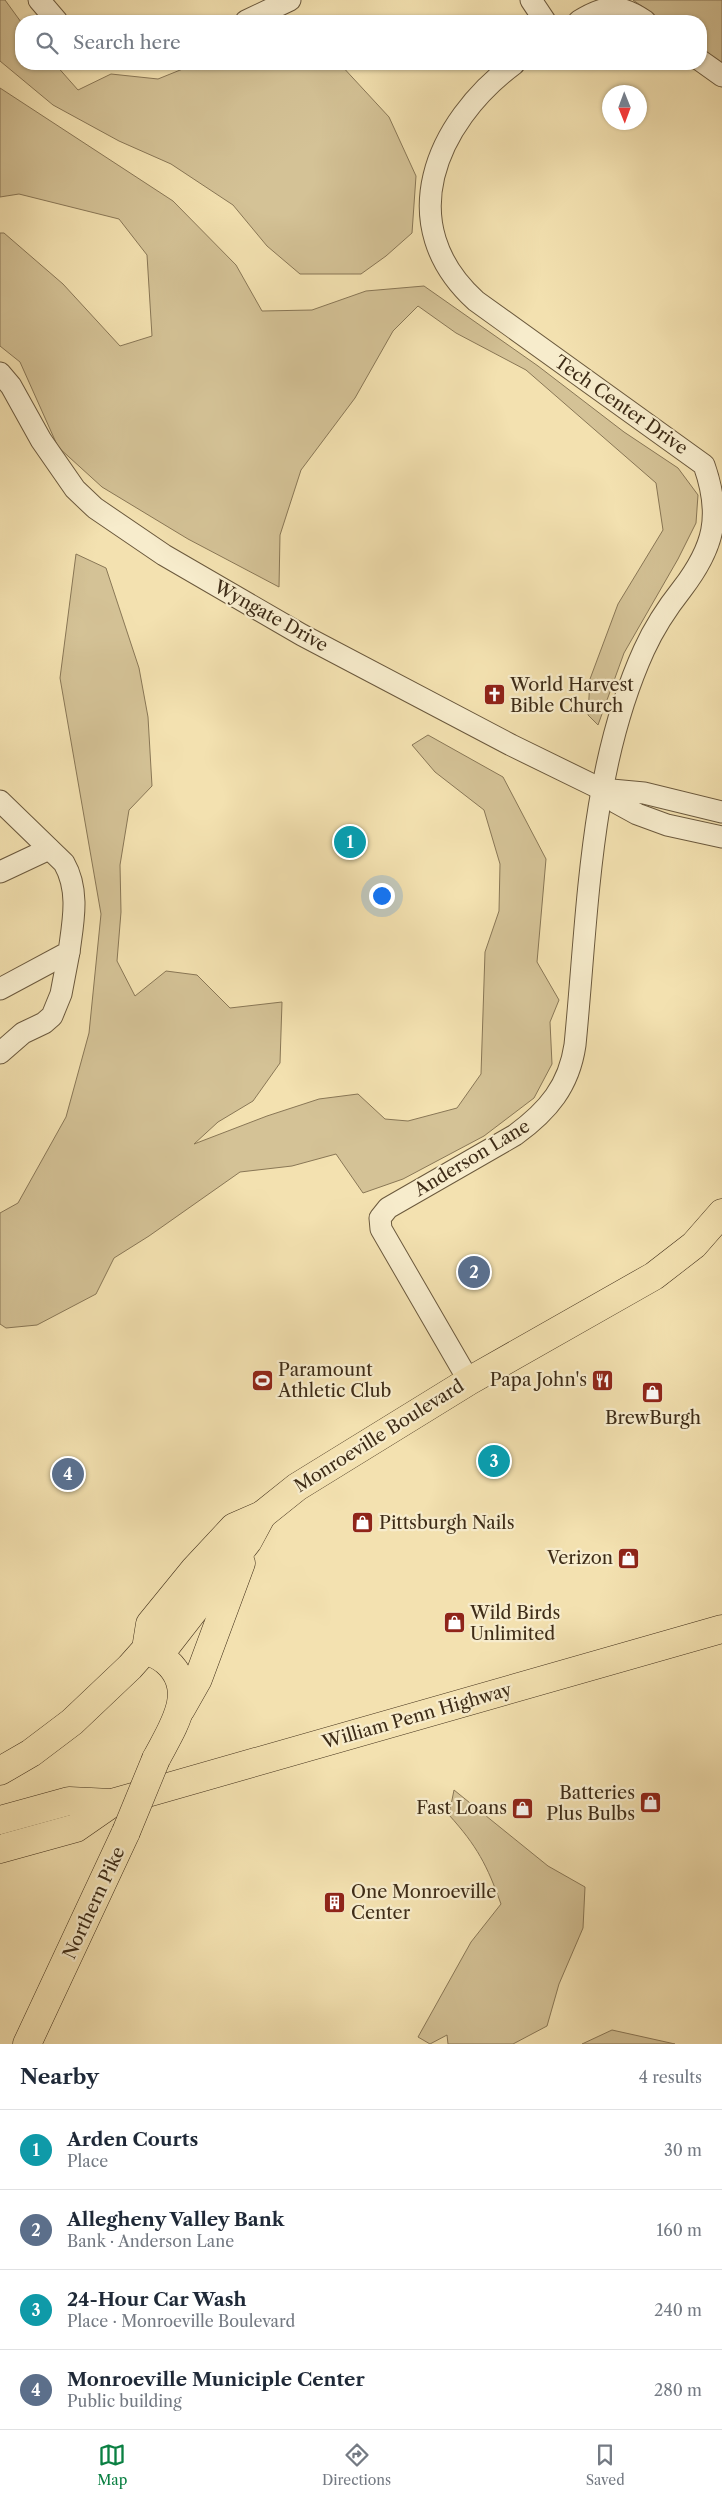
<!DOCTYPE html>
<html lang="en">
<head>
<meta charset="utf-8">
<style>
  :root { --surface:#fff; --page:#f6f6f7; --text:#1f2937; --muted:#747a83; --line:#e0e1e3; --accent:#0b8043 }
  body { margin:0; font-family:"Libre Caslon Text",serif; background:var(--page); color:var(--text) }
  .compass { position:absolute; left:602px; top:85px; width:45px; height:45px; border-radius:50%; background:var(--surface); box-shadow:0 1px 4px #0004; rotate:179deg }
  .you { position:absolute; left:381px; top:895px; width:18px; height:18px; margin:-12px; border:4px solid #fff; border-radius:50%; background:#1a73e8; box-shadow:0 0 0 8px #1a73e833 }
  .badge { display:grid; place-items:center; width:32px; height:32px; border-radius:50%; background:var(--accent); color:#fff; font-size:16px; font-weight:700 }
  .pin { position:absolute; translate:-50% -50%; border:2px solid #fff; box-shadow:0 1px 5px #0006 }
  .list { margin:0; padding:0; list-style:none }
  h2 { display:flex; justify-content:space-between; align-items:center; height:65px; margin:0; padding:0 20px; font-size:21px }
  h2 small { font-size:16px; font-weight:400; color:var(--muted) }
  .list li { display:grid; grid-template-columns:32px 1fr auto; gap:15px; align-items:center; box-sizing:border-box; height:80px; padding:0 20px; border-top:1px solid var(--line) }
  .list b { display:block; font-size:19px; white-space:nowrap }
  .list p { margin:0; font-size:16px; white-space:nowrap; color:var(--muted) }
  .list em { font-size:16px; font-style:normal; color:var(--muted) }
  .icon { flex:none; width:28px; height:28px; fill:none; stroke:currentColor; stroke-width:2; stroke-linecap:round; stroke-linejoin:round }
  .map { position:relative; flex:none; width:722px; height:2044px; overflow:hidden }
  .search { position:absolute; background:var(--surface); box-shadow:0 1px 4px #0004; left:15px; right:15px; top:15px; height:55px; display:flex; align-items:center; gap:12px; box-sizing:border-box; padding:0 18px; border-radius:20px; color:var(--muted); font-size:19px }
  .sheet { height:385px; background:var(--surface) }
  nav { display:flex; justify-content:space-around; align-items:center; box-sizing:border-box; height:70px; border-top:1px solid var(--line); background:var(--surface); font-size:14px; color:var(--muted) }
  nav a { display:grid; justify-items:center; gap:2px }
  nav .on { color:var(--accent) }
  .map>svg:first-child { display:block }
</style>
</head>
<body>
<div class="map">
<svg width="722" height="2044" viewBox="0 0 722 2044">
  <rect width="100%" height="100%" fill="#f3e1b0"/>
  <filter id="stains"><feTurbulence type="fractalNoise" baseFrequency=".004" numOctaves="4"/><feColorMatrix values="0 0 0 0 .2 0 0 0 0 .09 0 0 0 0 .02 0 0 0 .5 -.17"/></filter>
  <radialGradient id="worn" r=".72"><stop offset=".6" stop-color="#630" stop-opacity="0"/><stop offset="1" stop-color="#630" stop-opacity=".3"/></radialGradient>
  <g fill="#d4c296" stroke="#897756">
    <polygon points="0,0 5,0 21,22 21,64 55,64 78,90 111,74 158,79 195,64 340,64 389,117 416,176 412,233 386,256 361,274 300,274 267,246 233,205 171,164 119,141 53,105 0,61"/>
    <polygon points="633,0 722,0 722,63 701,48 701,21 663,21"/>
    <polygon points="0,88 173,201 236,265 262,311 312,310 366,291 424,286 538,366 624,432 678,468 698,495 696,523 678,559 624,653 598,725 588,715 590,679 618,604 663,530 656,483 526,370 456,333 418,306 393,331 355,398 301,470 280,535 279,587 188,539 102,487 58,447 20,362 0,346 0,233 4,233 63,284 120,346 152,336 147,255 119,219 19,194 0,197"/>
    <polygon points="76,554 106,568 139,668 148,717 152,786 129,810 120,865 121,912 117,961 135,996 166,971 197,975 230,1008 282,1002 280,1063 253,1101 218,1122 194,1144 267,1116 319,1099 358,1094 385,1119 408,1121 457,1108 481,1074 485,952 499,911 500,864 484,810 435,772 412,745 428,735 503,777 546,859 537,962 559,1000 550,1022 552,1064 534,1098 484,1136 403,1179 363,1193 336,1154 292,1166 240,1172 149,1236 114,1258 96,1294 37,1325 6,1328 0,1324 0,1213 18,1203 66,1117 89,1033 101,914 60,678"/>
    <path d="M454,1790L548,1866L585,1887L583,1928L559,1984L547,2026L513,2044H448L447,2035L430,2044L418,2037L471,1942L501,1904C487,1865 477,1846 449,1815Z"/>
    <polygon points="612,2030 675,2044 582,2044"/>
  </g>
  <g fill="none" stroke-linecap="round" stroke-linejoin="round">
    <defs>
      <g id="minor">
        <polyline points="39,0 57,21"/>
        <polyline points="531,0 545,21"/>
        <polyline points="246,21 290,0"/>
        <path d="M579,21C605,5 619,3 645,21"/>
        <polyline points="701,61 722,76"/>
        <polyline points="0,373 11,386 41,440 75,489 95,508 164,555 302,635 511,745 601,789 617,803 637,814 667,825 722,837"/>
        <polyline points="601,789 644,793 722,812"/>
        <path d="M0,801L64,863C80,891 73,922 69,952L0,989"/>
        <polyline points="0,872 49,849"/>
        <polyline points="0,1053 23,1033 44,1023 52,1016 61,994 69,952"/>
        <path d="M469,1381L381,1229L380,1218L388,1208L515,1135C548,1111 569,1086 575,1045C588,914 589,771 644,650C654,628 667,608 682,589C714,547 722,516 704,465L476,301C392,225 435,123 514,64"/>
      </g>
      <g id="major">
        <polyline points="146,1649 167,1645 248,1541 262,1515"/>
        <path d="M146,1649C152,1653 160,1656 166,1661C200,1690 171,1730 156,1759"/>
        <polyline points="181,1709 198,1679 241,1563"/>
        <polyline points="0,1771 31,1753 72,1722 130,1667 146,1649 150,1624 194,1570 234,1527 262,1515 297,1487 469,1381 654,1276 694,1245 722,1213"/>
        <polyline points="27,2044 126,1832"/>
      </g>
      <g id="highway">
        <polyline points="0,1820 69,1801 112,1803 722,1629"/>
        <polyline points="0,1849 76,1828 112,1803"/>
      </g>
    </defs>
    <use href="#minor" stroke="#6b593d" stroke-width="23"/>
    <use href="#major" stroke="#3e2c17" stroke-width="29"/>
    <use href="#highway" stroke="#3e2c17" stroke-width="29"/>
    <use href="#minor" stroke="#f7eccc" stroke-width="21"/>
    <use href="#major" stroke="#f3e1b0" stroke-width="28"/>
    <use href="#highway" stroke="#f3e1b0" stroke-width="28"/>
    <defs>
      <polyline id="major-bridge" points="126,1832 156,1759"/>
    </defs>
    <use href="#major-bridge" stroke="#3e2c17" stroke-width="29" stroke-linecap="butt"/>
    <use href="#major-bridge" stroke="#f3e1b0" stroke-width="28"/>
  </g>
  <defs>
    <symbol id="church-square" viewBox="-11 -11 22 22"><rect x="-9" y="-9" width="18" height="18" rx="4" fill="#8f2418" stroke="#f7eccc"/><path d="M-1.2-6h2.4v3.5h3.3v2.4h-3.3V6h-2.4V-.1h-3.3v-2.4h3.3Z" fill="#fff"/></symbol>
    <symbol id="stadium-square" viewBox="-11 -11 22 22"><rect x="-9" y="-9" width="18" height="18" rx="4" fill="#8f2418" stroke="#f7eccc"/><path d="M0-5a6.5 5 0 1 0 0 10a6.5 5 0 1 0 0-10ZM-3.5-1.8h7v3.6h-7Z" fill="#fff"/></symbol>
    <symbol id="restaurant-square" viewBox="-11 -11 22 22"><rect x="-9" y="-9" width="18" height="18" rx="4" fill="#8f2418" stroke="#f7eccc"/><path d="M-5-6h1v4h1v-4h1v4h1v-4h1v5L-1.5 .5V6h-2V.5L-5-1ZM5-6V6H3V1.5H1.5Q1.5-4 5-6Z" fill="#fff"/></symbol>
    <symbol id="shop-square" viewBox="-11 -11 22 22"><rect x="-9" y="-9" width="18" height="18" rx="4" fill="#8f2418" stroke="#f7eccc"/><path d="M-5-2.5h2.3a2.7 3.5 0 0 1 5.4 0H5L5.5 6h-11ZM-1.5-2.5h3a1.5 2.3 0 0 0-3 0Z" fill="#fff"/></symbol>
    <symbol id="building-square" viewBox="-11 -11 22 22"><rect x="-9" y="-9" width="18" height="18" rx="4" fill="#8f2418" stroke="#f7eccc"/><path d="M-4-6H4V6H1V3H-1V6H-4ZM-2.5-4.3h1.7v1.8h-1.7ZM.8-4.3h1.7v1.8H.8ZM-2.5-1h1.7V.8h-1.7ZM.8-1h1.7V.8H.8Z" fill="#fff"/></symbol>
  </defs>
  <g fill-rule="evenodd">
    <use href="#church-square" x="482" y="682" width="25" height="25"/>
    <use href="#stadium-square" x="250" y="1368" width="25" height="25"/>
    <use href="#restaurant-square" x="590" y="1368" width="25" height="25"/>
    <use href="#shop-square" x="640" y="1380" width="25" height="25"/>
    <use href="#shop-square" x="350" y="1510" width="25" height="25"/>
    <use href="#shop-square" x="616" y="1546" width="25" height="25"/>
    <use href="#shop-square" x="442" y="1610" width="25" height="25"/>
    <use href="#shop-square" x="638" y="1790" width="25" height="25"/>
    <use href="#shop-square" x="510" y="1796" width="25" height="25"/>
    <use href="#building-square" x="322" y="1890" width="25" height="25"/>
  </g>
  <g text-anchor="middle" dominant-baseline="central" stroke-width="4.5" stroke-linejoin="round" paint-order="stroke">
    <g font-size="18" fill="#3e2c17" stroke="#f7eccc">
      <text transform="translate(621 405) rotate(35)">Tech Center Drive</text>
      <text transform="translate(271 616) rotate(29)">Wyngate Drive</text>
      <text transform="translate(472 1158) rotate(-31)">Anderson Lane</text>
      <text transform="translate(379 1436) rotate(-32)">Monroeville Boulevard</text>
      <text transform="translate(417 1716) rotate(-16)">William Penn Highway</text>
      <text transform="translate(94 1903) rotate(-65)">Northern Pike</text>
    </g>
    <g font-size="18" fill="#3e2c17" stroke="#f7eccc" text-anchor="start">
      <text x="510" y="685">World Harvest<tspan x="510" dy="21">Bible Church</tspan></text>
      <text x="278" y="1370">Paramount<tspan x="278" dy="21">Athletic Club</tspan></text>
      <text x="587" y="1380" text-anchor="end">Papa John's</text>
      <text x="653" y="1418" text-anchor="middle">BrewBurgh</text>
      <text x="379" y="1523">Pittsburgh Nails</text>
      <text x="613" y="1558" text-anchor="end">Verizon</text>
      <text x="470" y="1613">Wild Birds<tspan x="470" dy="21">Unlimited</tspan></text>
      <text x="635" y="1793" text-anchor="end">Batteries<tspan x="635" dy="21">Plus Bulbs</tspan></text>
      <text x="507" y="1808" text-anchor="end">Fast Loans</text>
      <text x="351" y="1892">One Monroeville<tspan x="351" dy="21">Center</tspan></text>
    </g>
  </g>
  <rect width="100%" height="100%" filter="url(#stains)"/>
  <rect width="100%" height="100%" fill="url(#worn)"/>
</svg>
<svg class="compass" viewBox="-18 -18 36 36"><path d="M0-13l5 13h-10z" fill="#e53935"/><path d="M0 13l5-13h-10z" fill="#747a83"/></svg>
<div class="you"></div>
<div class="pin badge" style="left:350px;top:842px;background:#0f9aa8">1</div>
<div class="pin badge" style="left:474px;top:1272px;background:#5c6f8a">2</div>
<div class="pin badge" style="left:494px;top:1461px;background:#0f9aa8">3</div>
<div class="pin badge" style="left:68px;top:1474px;background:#5c6f8a">4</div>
<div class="search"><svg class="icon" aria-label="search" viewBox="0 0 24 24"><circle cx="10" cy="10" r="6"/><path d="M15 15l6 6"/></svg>Search here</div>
</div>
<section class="sheet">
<h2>Nearby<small>4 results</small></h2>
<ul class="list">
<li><span class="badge" style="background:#0f9aa8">1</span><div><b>Arden Courts</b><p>Place</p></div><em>30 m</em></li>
<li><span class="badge" style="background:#5c6f8a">2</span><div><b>Allegheny Valley Bank</b><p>Bank · Anderson Lane</p></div><em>160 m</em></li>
<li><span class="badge" style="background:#0f9aa8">3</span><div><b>24-Hour Car Wash</b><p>Place · Monroeville Boulevard</p></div><em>240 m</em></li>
<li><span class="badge" style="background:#5c6f8a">4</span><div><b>Monroeville Municiple Center</b><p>Public building</p></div><em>280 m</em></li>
</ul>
</section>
<nav>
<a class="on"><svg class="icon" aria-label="map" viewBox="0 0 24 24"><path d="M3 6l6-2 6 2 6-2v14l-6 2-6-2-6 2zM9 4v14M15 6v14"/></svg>Map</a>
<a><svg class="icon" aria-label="directions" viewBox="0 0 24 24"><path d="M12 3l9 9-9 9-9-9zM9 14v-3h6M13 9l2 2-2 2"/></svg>Directions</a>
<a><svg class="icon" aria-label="saved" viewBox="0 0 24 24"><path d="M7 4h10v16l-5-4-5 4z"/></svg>Saved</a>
</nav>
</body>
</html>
